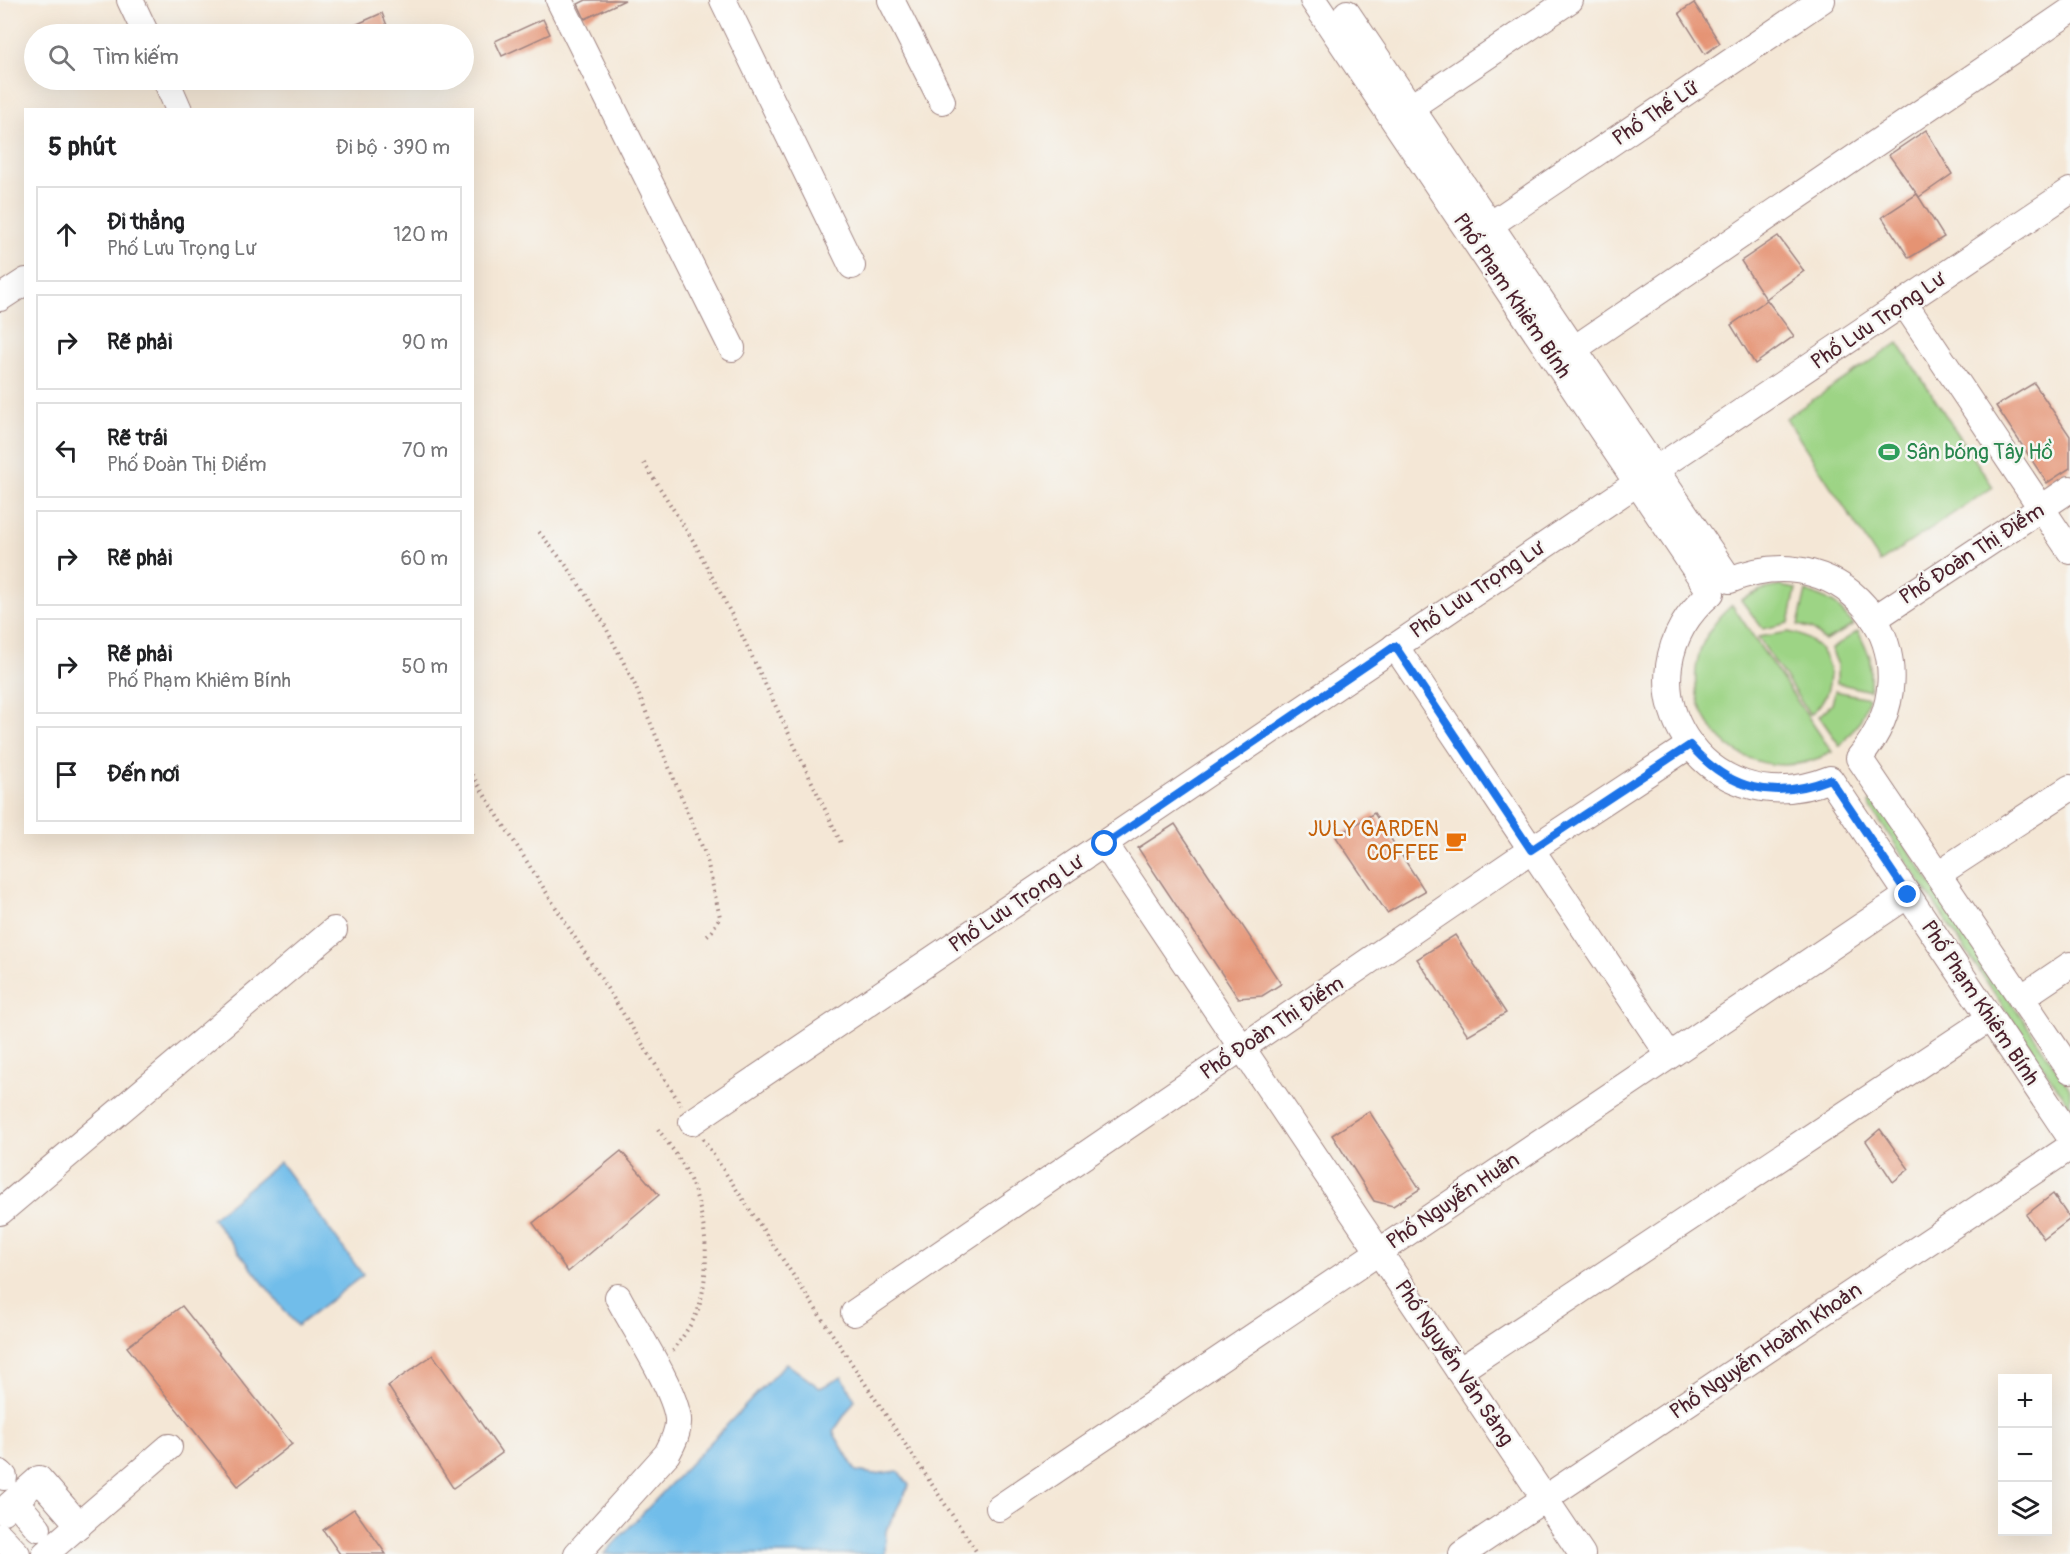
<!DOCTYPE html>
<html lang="vi">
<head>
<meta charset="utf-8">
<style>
  :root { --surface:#fff; --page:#f6f6f6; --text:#202124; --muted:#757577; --line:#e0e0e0 }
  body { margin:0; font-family:Pangolin,sans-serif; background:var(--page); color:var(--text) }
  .controls { position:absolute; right:18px; bottom:18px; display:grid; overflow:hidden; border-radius:0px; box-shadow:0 6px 24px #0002 }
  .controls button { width:54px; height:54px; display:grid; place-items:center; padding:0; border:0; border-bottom:2px solid var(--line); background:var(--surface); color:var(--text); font:30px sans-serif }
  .stop { position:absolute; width:18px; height:18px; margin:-14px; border:4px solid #1a73e8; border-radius:50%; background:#fff }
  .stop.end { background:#1a73e8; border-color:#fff; box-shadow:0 2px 6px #0008 }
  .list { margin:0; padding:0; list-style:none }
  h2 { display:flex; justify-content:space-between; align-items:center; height:78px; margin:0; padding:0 24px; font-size:26px }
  h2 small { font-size:20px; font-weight:400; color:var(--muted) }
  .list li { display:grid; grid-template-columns:39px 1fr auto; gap:18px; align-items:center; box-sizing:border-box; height:96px; margin:0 12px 12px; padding:0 12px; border:2px solid var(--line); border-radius:0px }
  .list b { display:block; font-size:22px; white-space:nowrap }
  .list p { margin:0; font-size:20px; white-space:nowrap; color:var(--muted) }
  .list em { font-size:20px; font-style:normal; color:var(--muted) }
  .icon { flex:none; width:33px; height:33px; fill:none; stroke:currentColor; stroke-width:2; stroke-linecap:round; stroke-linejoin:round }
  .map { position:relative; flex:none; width:2070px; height:1554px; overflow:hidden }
  .search { position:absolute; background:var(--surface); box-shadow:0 6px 24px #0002; left:24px; top:24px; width:450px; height:66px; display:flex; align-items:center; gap:15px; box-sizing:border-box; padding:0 21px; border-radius:33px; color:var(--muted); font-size:22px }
  .panel { position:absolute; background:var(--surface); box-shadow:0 6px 24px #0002; left:24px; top:108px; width:450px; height:726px; border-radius:0px }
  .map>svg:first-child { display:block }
</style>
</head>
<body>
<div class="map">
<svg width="2070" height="1554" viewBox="0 0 2070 1554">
  <rect width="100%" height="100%" fill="#f6f6f2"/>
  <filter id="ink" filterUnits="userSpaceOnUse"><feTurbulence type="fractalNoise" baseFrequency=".0167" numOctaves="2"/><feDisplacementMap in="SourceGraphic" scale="12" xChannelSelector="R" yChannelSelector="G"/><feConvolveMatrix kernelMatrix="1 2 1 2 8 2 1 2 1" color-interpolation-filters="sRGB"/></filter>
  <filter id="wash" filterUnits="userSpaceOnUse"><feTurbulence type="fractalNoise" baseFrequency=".008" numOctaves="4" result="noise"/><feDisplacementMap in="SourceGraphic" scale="24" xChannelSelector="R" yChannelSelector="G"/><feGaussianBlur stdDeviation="1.35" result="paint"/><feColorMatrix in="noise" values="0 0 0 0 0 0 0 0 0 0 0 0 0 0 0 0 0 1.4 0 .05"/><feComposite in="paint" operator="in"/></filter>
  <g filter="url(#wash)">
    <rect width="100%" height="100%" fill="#f4e7d6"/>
    <g fill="#9dd485" stroke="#747a58" stroke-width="1.5">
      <polygon points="1898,343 1993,487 1880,562 1786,418"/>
      <polygon points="1780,586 1796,589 1789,623 1763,629 1741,600 1761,590"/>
      <polygon points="1806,591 1834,603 1854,625 1825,641 1812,629 1798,625"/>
      <path d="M1732,605L1832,752C1733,805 1643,683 1732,605Z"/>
      <polygon points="1858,631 1870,657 1870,691 1837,683 1837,663 1831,649"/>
      <path d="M1789,632C1832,640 1844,687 1810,715L1758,637Z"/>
      <polygon points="1835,691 1869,698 1860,721 1840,746 1819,716 1832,704"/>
      <polygon points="1874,799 2070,1089 2070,1107 1871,808 1869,804"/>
    </g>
    <g fill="#71bdea" stroke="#5e6e8a" stroke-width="1.5">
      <polygon points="280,1162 363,1275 297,1326 212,1218"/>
      <polygon points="786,1363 820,1388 842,1377 855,1400 833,1432 856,1471 874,1474 898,1471 909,1485 886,1531 885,1554 604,1554"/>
    </g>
    <g id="blocks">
      <g fill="#e59373">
        <polygon points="586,0 625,0 585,19 578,4"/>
        <polygon points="1694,3 1720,43 1705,54 1679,13"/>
        <polygon points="382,13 388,28 374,34 335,34"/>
        <polygon points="543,19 550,34 502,56 495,41"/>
        <polygon points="1926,130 1952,174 1919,197 1889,155"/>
        <polygon points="1917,194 1944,237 1909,258 1882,217"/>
        <polygon points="1778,236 1804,271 1766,299 1741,261"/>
        <polygon points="1767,300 1794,336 1755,364 1731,325"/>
        <polygon points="2034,383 2070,436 2070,468 2047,483 1996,406"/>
        <polygon points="1374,813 1425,891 1387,913 1336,837"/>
        <polygon points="1175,824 1281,984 1262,996 1238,998 1138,848"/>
        <polygon points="1455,935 1506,1013 1468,1035 1417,959"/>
        <polygon points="1369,1111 1420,1189 1393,1206 1374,1201 1332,1135"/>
        <polygon points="1880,1129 1909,1169 1893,1182 1866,1141"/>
        <polygon points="621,1151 659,1195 568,1272 533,1223"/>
        <polygon points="2053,1194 2070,1219 2044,1239 2026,1215"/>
        <polygon points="182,1306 292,1444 238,1486 127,1347"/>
        <polygon points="433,1355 502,1453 453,1488 388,1386"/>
        <polygon points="354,1509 386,1554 340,1554 323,1530"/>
      </g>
    </g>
  </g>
  <g filter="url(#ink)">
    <use href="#blocks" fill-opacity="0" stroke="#9f8380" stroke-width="1.5"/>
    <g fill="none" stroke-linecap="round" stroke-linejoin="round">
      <defs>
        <g id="minor">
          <polyline points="130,0 146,34"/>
          <polyline points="559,0 732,348"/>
          <polyline points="723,0 852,266"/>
          <polyline points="891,0 942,101"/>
          <path d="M1313,0L1711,593C1610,678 1703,830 1830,779L2070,1137"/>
          <path d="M1347,13L1730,580C1849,531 1942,659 1859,758L2070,1070"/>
          <polyline points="166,80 179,110"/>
          <polyline points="1411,107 1570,0"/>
          <polyline points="1490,225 1822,0"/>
          <polyline points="0,298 26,281"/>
          <polyline points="1904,303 2070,551"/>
          <polyline points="1574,349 2070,11"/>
          <polyline points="1655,470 2070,191"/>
          <polyline points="1874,619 2070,489"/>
          <polyline points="1395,646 1669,1055"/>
          <polyline points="1105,844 1582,1554"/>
          <polyline points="1938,874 2070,788"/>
          <polyline points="2021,998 2070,965"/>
          <polyline points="692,1122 1637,483"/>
          <polyline points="0,1212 334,930"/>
          <polyline points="854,1313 1531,850 1690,745"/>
          <polyline points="1459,1371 1990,1018"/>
          <polyline points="0,1473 4,1477"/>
          <polyline points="15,1501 38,1528"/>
          <polyline points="999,1508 1908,895"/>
          <polyline points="3,1511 39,1479 79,1525"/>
          <polyline points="0,1536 17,1554"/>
          <polyline points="45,1554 169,1447"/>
          <path d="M577,1554L667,1454C673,1443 679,1431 678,1419C675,1389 633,1326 618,1297"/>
          <polyline points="1462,1554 2070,1147"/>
        </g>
      </defs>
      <use href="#minor" stroke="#9f8380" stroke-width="28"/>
      <g stroke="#9f8380" stroke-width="4" stroke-dasharray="1.5 4.5" stroke-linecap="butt">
        <polyline points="644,463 694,542 736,623 842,845"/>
        <polyline points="539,532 569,569 602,620 634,683 706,856 720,917 712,931 705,937"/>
        <polyline points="472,775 681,1105"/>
        <path d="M658,1129C666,1141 677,1154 684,1167C706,1209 712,1261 699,1307C694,1322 682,1337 673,1351"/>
        <polyline points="703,1139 978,1554"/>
      </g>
      <use href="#minor" stroke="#fff" stroke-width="26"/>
    </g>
  </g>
  <g fill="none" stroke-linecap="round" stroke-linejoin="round" filter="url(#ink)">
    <path stroke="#1a73e8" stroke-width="8" d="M1105,844L1395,646L1531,850L1690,745C1729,790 1774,801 1830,779L1908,895"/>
  </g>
  <defs>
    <symbol id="stadium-bare" viewBox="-9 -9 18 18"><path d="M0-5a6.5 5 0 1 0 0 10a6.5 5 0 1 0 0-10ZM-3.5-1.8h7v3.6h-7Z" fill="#2e9e5b" stroke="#f6f6f2" stroke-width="2.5" paint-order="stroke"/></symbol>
    <symbol id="cafe-bare" viewBox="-9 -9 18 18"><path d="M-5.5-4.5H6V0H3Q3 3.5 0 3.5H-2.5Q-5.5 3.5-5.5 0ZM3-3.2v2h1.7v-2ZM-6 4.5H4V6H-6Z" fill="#e8710a" stroke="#f6f6f2" stroke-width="2.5" paint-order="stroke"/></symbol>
  </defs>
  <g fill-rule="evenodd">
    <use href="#stadium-bare" x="1874" y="437" width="30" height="30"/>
    <use href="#cafe-bare" x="1441" y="826" width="30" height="30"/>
  </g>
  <g text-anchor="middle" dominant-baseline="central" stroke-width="5" stroke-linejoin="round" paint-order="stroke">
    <g font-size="21" fill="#4a1f2b" stroke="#f6f6f2">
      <text transform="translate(1656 113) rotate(-34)">Phố Thế Lữ</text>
      <text transform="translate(1512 296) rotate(56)">Phố Phạm Khiêm Bính</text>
      <text transform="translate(1878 321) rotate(-34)">Phố Lưu Trọng Lư</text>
      <text transform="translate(1972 554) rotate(-33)">Phố Đoàn Thị Điểm</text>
      <text transform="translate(1477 590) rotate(-34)">Phố Lưu Trọng Lư</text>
      <text transform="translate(1016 904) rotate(-34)">Phố Lưu Trọng Lư</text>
      <text transform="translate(1980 1003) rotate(56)">Phố Phạm Khiêm Bính</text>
      <text transform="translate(1272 1028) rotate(-34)">Phố Đoàn Thị Điểm</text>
      <text transform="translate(1453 1201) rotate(-34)">Phố Nguyễn Huân</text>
      <text transform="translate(1766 1351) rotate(-34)">Phố Nguyễn Hoành Khoản</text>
      <text transform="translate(1454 1363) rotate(56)">Phố Nguyễn Văn Sảng</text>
    </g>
    <g font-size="21" fill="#27864d" stroke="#f6f6f2" text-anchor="start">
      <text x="1906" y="452">Sân bóng Tây Hồ</text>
    </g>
    <g font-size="21" fill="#c56008" stroke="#f6f6f2" text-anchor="end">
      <text x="1439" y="829">JULY GARDEN<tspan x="1439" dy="24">COFFEE</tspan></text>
    </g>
  </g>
</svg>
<div class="controls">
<button>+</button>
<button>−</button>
<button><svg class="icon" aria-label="layers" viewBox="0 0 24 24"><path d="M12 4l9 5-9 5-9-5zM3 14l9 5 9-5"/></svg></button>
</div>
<div class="stop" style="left:1105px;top:844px"></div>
<div class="stop end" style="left:1908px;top:895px"></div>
<div class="search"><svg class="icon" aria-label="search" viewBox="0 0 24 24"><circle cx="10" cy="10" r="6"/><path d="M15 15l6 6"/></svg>Tìm kiếm</div>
<section class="panel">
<h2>5 phút<small>Đi bộ · 390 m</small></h2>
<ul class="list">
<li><svg class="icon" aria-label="ahead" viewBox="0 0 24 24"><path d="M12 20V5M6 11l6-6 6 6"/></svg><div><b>Đi thẳng</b><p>Phố Lưu Trọng Lư</p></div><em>120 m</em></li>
<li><svg class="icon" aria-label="right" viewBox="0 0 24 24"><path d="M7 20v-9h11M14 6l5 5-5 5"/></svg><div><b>Rẽ phải</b></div><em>90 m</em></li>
<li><svg class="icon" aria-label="left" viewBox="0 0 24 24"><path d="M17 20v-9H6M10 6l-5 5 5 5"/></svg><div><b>Rẽ trái</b><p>Phố Đoàn Thị Điểm</p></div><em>70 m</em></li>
<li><svg class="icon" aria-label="right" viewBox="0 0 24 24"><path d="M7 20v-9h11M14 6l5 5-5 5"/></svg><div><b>Rẽ phải</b></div><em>60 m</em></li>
<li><svg class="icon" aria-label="right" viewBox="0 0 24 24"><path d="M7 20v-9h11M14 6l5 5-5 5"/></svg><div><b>Rẽ phải</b><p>Phố Phạm Khiêm Bính</p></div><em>50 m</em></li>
<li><svg class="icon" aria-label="arrive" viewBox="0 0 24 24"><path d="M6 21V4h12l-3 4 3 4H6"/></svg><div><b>Đến nơi</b></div></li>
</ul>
</section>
</div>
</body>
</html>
